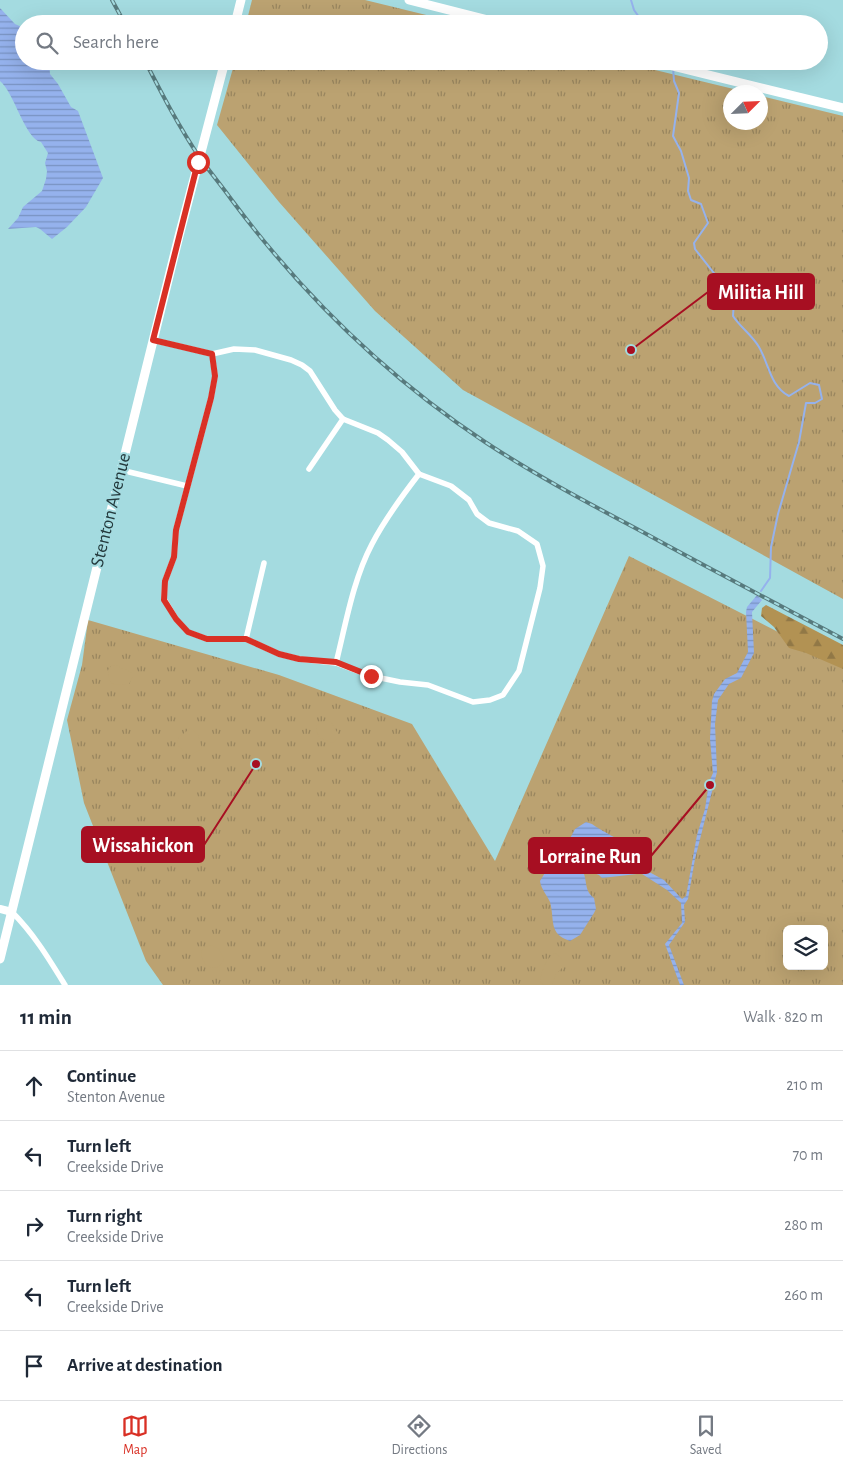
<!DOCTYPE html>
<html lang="en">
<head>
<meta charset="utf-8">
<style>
  :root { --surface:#fff; --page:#f2f2f3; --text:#1f2937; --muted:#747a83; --line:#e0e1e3; --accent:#d93025 }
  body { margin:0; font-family:"Alegreya Sans",sans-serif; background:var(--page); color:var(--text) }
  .controls { position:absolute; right:15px; bottom:15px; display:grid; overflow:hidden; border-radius:8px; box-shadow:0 5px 20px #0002 }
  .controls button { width:45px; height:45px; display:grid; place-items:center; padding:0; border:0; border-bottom:1px solid var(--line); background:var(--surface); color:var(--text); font:25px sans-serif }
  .compass { position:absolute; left:723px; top:85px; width:45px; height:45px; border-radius:50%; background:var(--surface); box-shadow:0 5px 20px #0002; rotate:66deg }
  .stop { position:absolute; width:15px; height:15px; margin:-11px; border:4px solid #d93025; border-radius:50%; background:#fff }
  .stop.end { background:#d93025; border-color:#fff; box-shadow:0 1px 5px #0008 }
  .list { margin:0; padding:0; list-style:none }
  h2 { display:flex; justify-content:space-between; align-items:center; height:65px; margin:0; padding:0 20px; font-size:21px }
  h2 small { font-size:16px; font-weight:400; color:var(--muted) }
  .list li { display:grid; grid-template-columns:32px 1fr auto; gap:15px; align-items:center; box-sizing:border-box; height:70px; padding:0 20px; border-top:1px solid var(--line) }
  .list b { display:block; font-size:19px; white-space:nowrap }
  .list p { margin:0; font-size:16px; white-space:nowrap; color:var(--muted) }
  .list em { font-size:16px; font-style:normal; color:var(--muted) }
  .icon { flex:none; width:28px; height:28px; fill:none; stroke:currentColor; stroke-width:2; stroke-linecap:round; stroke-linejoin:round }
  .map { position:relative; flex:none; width:843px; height:985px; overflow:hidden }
  .search { position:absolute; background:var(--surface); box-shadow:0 5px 20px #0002; left:15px; right:15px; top:15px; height:55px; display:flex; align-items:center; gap:12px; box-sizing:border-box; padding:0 18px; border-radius:28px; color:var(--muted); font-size:19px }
  .sheet { height:415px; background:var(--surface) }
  nav { display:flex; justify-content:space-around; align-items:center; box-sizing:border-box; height:70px; border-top:1px solid var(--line); background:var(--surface); font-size:14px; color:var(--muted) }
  nav a { display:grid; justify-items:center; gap:2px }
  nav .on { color:var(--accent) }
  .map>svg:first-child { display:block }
</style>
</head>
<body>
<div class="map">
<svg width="843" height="985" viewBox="0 0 843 985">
  <defs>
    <pattern id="grass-tufts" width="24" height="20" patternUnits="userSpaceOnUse" patternTransform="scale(1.25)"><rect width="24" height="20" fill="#bba271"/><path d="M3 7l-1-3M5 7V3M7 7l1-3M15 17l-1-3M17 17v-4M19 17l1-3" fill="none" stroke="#98855e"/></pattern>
    <pattern id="forest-firs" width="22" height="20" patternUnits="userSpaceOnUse" patternTransform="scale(1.25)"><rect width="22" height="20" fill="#b29253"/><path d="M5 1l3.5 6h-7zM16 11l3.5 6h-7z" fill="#917846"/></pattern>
    <pattern id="water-rules" width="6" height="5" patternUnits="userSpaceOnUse" patternTransform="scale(1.25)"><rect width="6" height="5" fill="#95b2ed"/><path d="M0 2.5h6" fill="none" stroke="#7992c1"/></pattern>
  </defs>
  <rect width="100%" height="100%" fill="#a4dbe0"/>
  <g fill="url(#grass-tufts)" fill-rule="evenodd">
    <polygon points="252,0 365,0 463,24 246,24"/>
    <polygon points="235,61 618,61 746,92 730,92 730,122 760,122 761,96 843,116 843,599 463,390 375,311 279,202 217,125"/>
    <path d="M629,556L843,665V985H163L146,961L84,803L67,720L82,665L88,620L279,675L412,724L495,861ZM787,929H824V966H787Z"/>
  </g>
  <polygon fill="url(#forest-firs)" points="766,605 843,645 843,669 806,653 789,648 774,627 761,616 762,608"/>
  <g fill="#bba271">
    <path d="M115,665L133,673V677L129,684C115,684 109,689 108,670L111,666Z"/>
    <polygon points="327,720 331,722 337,732 337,739 333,743 320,738 316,731 317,725"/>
    <path d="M191,728L198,735L202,748L200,750L190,755C172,743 173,741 191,728Z"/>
    <path d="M211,945L219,949L224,959C216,979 196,961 203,948Z"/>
    <path d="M556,953L562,960V968L556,974L552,984L543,985L540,981C542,972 546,956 556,953Z"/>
  </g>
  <g fill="url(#water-rules)">
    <path d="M0,8L15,24L24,28V61H49L50,74L58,84L71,107L78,111L103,178L86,207L67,227L52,239L40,229L36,227L8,229L18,218L23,207L42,191L46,179L47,171L45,163L48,153L41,142C25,139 14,92 0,81Z"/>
    <path d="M757,595L762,600L752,612L754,653L741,678L729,684L718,700L715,724L717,772L695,859L688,899L684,905L685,922L669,945L684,985H680L665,944L682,923L681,903L667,890L639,872L637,874L602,878L599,875L586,870L584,874C587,883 585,892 594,898L596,909L594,913L580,935L570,941C548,934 555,920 550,902C547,895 541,889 540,881L549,866L564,850L575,829L586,822L592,824C608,836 637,844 640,867L664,880L680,897L682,899L686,896L697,835L705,809L709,782L713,773L710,739L712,701L714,694L725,679L737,673L748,652L746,612L747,607Z"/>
  </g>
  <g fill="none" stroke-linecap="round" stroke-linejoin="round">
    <g stroke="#95b2ed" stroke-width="2">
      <polyline points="631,0 634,10 644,24"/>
      <path d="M673,68L674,81L679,93L673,136L681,151L689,178L688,191L691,200L701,204L708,223L694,243L695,249L717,277L730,287L734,300L733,316C740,327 752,335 759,347C769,364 770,386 789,396L810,383L819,385L822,399L815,403H806L799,442L778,514L771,547L770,578L761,591"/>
    </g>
    <g stroke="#fff" stroke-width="5.5">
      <polyline points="153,340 212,354 234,349 255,350 291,360 302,365 310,371 335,410 343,419 378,433 388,440 402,452 419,474 451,486 469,500 477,514 489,523 518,531 537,544 543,566 540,588 519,671 503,695 490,700 473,702 428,685 400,682 371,676 336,663 299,659 279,654 246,639 207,639 188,632 176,619 164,599 165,581 174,557 176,530 211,398 215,376 212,354"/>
      <polyline points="309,469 343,419"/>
      <polyline points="121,470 187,486"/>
      <polyline points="246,639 264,563"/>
      <path d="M336,663C346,623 353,580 372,544C385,519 402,496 419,474"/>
      <path d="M12,912C34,934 49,959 65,985"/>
    </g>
    <polyline stroke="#fff" stroke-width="8" points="0,909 12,912"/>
    <g stroke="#fff" stroke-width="9">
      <polyline points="409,0 504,24"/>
      <polyline points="235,24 241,0"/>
      <polyline points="652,61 843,108"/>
      <polyline points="0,959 179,236 225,61"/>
    </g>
    <defs>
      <g id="rail">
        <polyline points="112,0 125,24"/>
        <path d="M145,61C162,94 179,127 200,158C210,172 221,185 231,199C301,293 387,377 485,442C538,477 594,506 650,536C714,571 779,605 843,639"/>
      </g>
    </defs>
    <use href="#rail" stroke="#577a7d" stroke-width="4"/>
    <use href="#rail" stroke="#a4dbe0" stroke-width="2" stroke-dasharray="5.5" stroke-linecap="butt"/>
  </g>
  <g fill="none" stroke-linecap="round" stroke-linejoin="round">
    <polyline stroke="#d93025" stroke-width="6" points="198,162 153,340 212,354 215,376 211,398 176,530 174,557 165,581 164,600 176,619 188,632 207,639 246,639 279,654 299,659 336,662 371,676"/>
  </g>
  <g text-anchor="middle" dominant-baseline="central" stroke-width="4" stroke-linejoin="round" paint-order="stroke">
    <g font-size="19" fill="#243a3d" stroke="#a4dbe0">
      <text transform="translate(111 510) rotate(-76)">Stenton Avenue</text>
    </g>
  </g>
  <path fill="none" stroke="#a70f22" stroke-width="2" d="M631 350L708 292M256 764L204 845M710 785L651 856"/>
  <g fill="#a70f22" stroke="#a4dbe0" stroke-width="2">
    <circle cx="631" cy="350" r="5"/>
    <circle cx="256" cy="764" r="5"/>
    <circle cx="710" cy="785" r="5"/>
  </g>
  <g fill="#a70f22" stroke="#a70f22" stroke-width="2">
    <rect x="708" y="274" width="106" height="35" rx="5"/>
    <rect x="82" y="827" width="122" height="35" rx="5"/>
    <rect x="529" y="838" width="122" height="35" rx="5"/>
  </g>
  <g font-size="20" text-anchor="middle" font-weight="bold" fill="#fff">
    <text x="761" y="299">Militia Hill</text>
    <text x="143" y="852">Wissahickon</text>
    <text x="590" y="863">Lorraine Run</text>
  </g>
</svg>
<div class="controls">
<button><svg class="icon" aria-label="layers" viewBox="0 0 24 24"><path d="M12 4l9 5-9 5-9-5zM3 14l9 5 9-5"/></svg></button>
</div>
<svg class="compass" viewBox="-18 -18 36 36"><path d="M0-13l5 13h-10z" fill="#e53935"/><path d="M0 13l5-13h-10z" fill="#747a83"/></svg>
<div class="stop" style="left:198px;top:162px"></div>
<div class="stop end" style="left:371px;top:676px"></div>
<div class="search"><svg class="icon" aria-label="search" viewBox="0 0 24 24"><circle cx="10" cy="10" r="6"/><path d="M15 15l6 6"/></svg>Search here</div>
</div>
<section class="sheet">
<h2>11 min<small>Walk · 820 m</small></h2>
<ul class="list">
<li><svg class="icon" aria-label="ahead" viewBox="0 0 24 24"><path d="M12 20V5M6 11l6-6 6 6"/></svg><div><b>Continue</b><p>Stenton Avenue</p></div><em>210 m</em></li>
<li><svg class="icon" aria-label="left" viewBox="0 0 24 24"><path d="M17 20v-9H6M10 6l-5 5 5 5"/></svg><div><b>Turn left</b><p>Creekside Drive</p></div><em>70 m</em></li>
<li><svg class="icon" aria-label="right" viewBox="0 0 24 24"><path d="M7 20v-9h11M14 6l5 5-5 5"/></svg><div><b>Turn right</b><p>Creekside Drive</p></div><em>280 m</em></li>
<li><svg class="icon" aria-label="left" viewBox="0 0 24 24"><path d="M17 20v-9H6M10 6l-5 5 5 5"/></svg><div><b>Turn left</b><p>Creekside Drive</p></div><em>260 m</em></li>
<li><svg class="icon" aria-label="arrive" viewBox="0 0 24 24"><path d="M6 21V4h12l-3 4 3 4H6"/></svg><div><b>Arrive at destination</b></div></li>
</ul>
</section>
<nav>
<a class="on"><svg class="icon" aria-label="map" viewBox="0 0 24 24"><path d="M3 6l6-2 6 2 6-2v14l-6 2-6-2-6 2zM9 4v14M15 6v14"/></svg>Map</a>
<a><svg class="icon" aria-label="directions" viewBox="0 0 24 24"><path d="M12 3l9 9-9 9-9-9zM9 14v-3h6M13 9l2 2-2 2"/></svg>Directions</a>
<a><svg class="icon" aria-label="saved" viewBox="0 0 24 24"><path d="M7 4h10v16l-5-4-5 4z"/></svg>Saved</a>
</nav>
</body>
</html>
